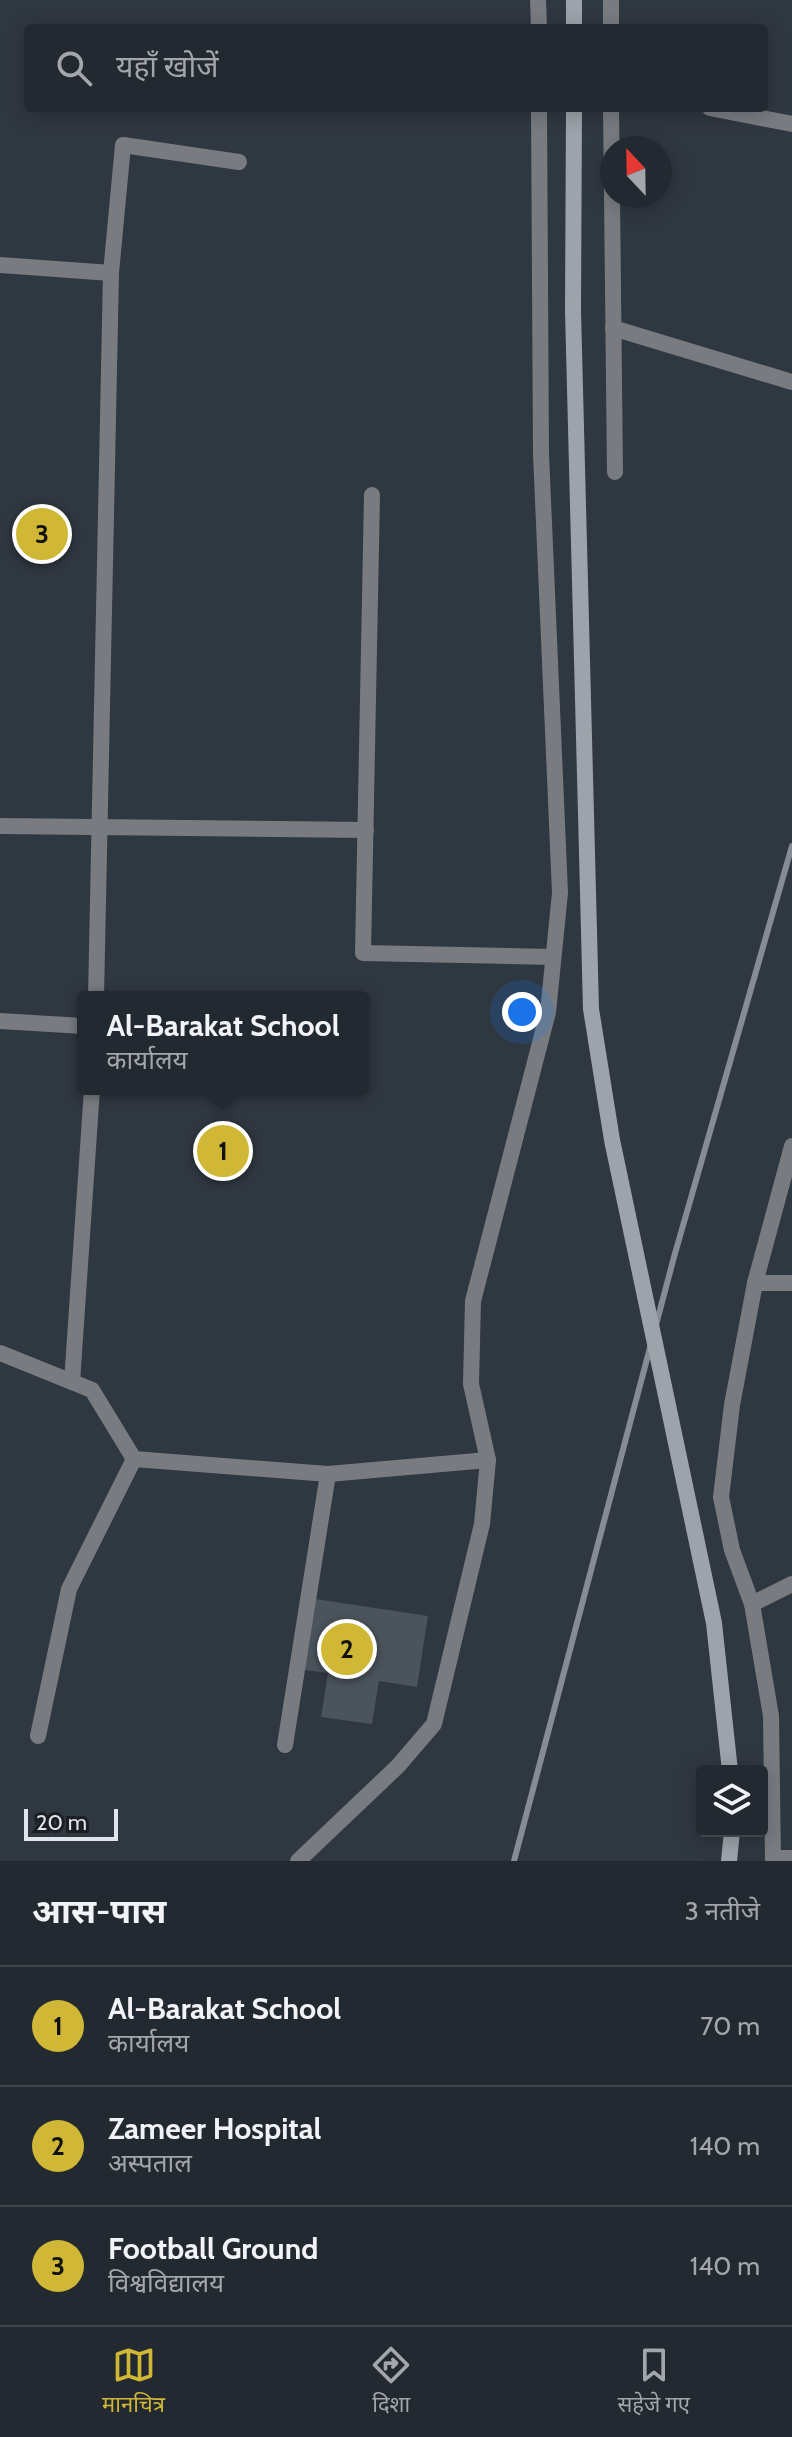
<!DOCTYPE html>
<html lang="hi">
<head>
<meta charset="utf-8">
<style>
  :root { --surface:#232930; --page:#2f353c; --text:#f1f3f6; --muted:#a3a6ab; --line:#40454c; --accent:#d0b736 }
  body { margin:0; font-family:Cabin,"Noto Sans Devanagari",sans-serif; background:var(--page); color:var(--text) }
  .controls { position:absolute; right:24px; bottom:24px; display:grid; overflow:hidden; border-radius:8px; box-shadow:0 4px 20px #0003 }
  .controls button { width:72px; height:72px; display:grid; place-items:center; padding:0; border:0; border-bottom:2px solid var(--line); background:var(--surface); color:var(--text); font:40px sans-serif }
  .compass { position:absolute; left:600px; top:136px; width:72px; height:72px; border-radius:50%; background:var(--surface); box-shadow:0 4px 20px #0003; rotate:338deg }
  .scale { position:absolute; left:24px; bottom:20px; width:94px; box-sizing:border-box; padding-left:8px; border:4px solid #dfe5ea; border-top:0; font-size:22px; line-height:28px; white-space:nowrap; color:#dfe5ea; -webkit-text-stroke:6px #1b1e22; paint-order:stroke }
  .you { position:absolute; left:522px; top:1012px; width:28px; height:28px; margin:-20px; border:6px solid #fff; border-radius:50%; background:#1a73e8; box-shadow:0 0 0 12px #1a73e833 }
  .badge { display:grid; place-items:center; width:52px; height:52px; border-radius:50%; background:var(--accent); color:#111; font-size:26px; font-weight:700 }
  .pin { position:absolute; translate:-50% -50%; border:4px solid #fff; box-shadow:0 2px 8px #0006 }
  .popup { position:absolute; left:77px; top:991px; width:292px; height:104px; box-sizing:border-box; display:grid; place-content:center; border-radius:8px; background:var(--surface); filter:drop-shadow(0 2px 6px #0005); font-size:26px; white-space:nowrap; color:var(--muted) }
  .popup b { font-size:30px; color:var(--text) }
  .popup::after { content:''; position:absolute; left:50%; top:100%; margin-left:-16px; border:16px solid transparent; border-top-color:var(--surface) }
  .list { margin:0; padding:0; list-style:none }
  h2 { display:flex; justify-content:space-between; align-items:center; height:104px; margin:0; padding:0 32px; font-size:34px }
  h2 small { font-size:26px; font-weight:400; color:var(--muted) }
  .list li { display:grid; grid-template-columns:52px 1fr auto; gap:24px; align-items:center; box-sizing:border-box; height:120px; padding:0 32px; border-top:2px solid var(--line) }
  .list b { display:block; font-size:30px; white-space:nowrap }
  .list p { margin:0; font-size:26px; white-space:nowrap; color:var(--muted) }
  .list em { font-size:26px; font-style:normal; color:var(--muted) }
  .icon { flex:none; width:44px; height:44px; fill:none; stroke:currentColor; stroke-width:2; stroke-linecap:round; stroke-linejoin:round }
  .map { position:relative; flex:none; width:792px; height:1861px; overflow:hidden }
  .search { position:absolute; background:var(--surface); box-shadow:0 4px 20px #0003; left:24px; right:24px; top:24px; height:88px; display:flex; align-items:center; gap:20px; box-sizing:border-box; padding:0 28px; border-radius:8px; color:var(--muted); font-size:30px }
  .sheet { height:464px; background:var(--surface) }
  nav { display:flex; justify-content:space-around; align-items:center; box-sizing:border-box; height:112px; border-top:2px solid var(--line); background:var(--surface); font-size:22px; color:var(--muted) }
  nav a { display:grid; justify-items:center; gap:4px }
  nav .on { color:var(--accent) }
  .map>svg:first-child { display:block }
</style>
</head>
<body>
<div class="map">
<svg width="792" height="1861" viewBox="0 0 792 1861">
  <rect width="100%" height="100%" fill="#2f3740"/>
  <polygon fill="#4b545c" points="309,1598 428,1616 417,1687 379,1681 372,1724 321,1717 328,1673 298,1669"/>
  <g fill="none" stroke-linecap="round" stroke-linejoin="round">
    <g stroke="#787c80" stroke-width="16">
      <polyline points="538,0 539,28"/>
      <polyline points="611,28 611,0"/>
      <polyline points="611,108 612,193"/>
      <polyline points="710,108 792,124"/>
      <polyline points="612,196 615,472"/>
      <polyline points="0,265 111,273"/>
      <polyline points="613,328 792,382"/>
      <polyline points="372,495 363,953 553,957"/>
      <polyline points="0,826 366,830"/>
      <polyline points="96,997 111,273 123,145 239,162"/>
      <polyline points="0,1021 83,1026"/>
      <polyline points="755,1283 792,1283"/>
      <polyline points="0,1353 92,1390 134,1459 328,1474 488,1460"/>
      <polyline points="72,1382 92,1089"/>
      <polyline points="752,1604 792,1584"/>
      <polyline points="38,1736 69,1589 134,1459"/>
      <polyline points="285,1745 328,1474"/>
      <polyline points="774,1858 792,1858"/>
      <polyline points="298,1861 398,1766 434,1724 482,1524 488,1460 471,1384 473,1301 548,1012 560,893 541,454 539,108"/>
      <polyline points="773,1861 771,1716 752,1604 732,1550 721,1497 732,1405 755,1283 792,1146"/>
    </g>
    <g stroke="#9ca3aa" stroke-width="16">
      <polyline points="574,28 574,0"/>
      <polyline points="573,311 574,108"/>
      <polyline points="729,1861 732,1831"/>
    </g>
    <polyline stroke="#858c93" stroke-width="6" points="514,1861 674,1257 792,846"/>
    <polyline stroke="#9ca3aa" stroke-width="16" points="573,311 591,1009 612,1140 714,1623 730,1771"/>
  </g>
</svg>
<div class="controls">
<button><svg class="icon" aria-label="layers" viewBox="0 0 24 24"><path d="M12 4l9 5-9 5-9-5zM3 14l9 5 9-5"/></svg></button>
</div>
<svg class="compass" viewBox="-18 -18 36 36"><path d="M0-13l5 13h-10z" fill="#e53935"/><path d="M0 13l5-13h-10z" fill="#a3a6ab"/></svg>
<div class="scale">20 m</div>
<div class="you"></div>
<div class="pin badge" style="left:223px;top:1151px">1</div>
<div class="popup"><b>Al-Barakat School</b>कार्यालय</div>
<div class="pin badge" style="left:347px;top:1649px">2</div>
<div class="pin badge" style="left:42px;top:534px">3</div>
<div class="search"><svg class="icon" aria-label="search" viewBox="0 0 24 24"><circle cx="10" cy="10" r="6"/><path d="M15 15l6 6"/></svg>यहाँ खोजें</div>
</div>
<section class="sheet">
<h2>आस-पास<small>3 नतीजे</small></h2>
<ul class="list">
<li><span class="badge">1</span><div><b>Al-Barakat School</b><p>कार्यालय</p></div><em>70 m</em></li>
<li><span class="badge">2</span><div><b>Zameer Hospital</b><p>अस्पताल</p></div><em>140 m</em></li>
<li><span class="badge">3</span><div><b>Football Ground</b><p>विश्वविद्यालय</p></div><em>140 m</em></li>
</ul>
</section>
<nav>
<a class="on"><svg class="icon" aria-label="map" viewBox="0 0 24 24"><path d="M3 6l6-2 6 2 6-2v14l-6 2-6-2-6 2zM9 4v14M15 6v14"/></svg>मानचित्र</a>
<a><svg class="icon" aria-label="directions" viewBox="0 0 24 24"><path d="M12 3l9 9-9 9-9-9zM9 14v-3h6M13 9l2 2-2 2"/></svg>दिशा</a>
<a><svg class="icon" aria-label="saved" viewBox="0 0 24 24"><path d="M7 4h10v16l-5-4-5 4z"/></svg>सहेजे गए</a>
</nav>
</body>
</html>
